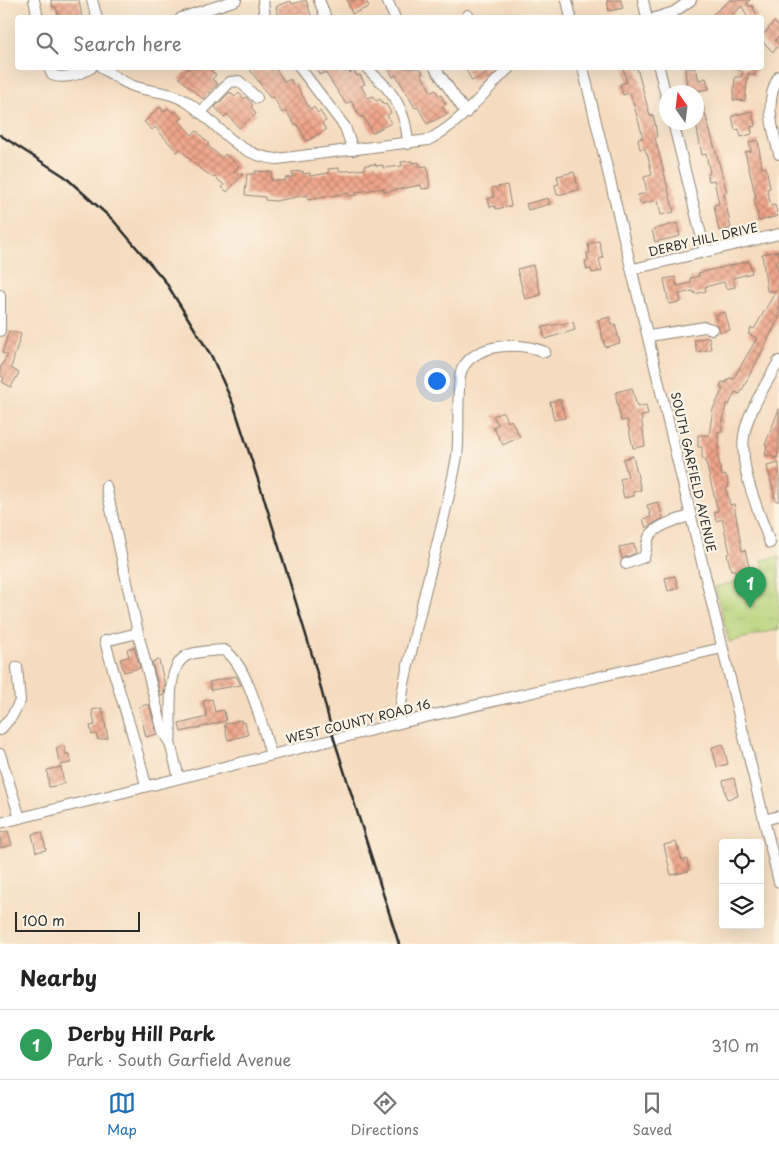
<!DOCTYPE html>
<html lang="en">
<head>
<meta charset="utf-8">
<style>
  :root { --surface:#fff; --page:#f2f2f2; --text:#222; --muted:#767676; --line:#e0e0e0; --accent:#1f6fb2 }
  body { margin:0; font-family:"Playpen Sans",sans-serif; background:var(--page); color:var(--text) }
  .controls { position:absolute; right:15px; bottom:15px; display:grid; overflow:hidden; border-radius:5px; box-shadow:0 5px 20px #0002 }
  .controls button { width:45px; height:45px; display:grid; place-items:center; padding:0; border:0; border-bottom:1px solid var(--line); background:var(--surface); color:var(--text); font:25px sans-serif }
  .compass { position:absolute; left:659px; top:85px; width:45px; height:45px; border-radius:50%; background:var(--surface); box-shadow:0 5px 20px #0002; rotate:346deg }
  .scale { position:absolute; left:15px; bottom:12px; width:125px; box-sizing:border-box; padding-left:5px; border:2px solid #2b2b2b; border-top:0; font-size:14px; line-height:18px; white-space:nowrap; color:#2b2b2b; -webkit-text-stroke:4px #fcf5e5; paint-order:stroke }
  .you { position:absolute; left:436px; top:380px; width:18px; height:18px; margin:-12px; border:4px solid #fff; border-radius:50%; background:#1a73e8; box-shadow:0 0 0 8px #1a73e833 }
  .badge { display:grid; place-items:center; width:32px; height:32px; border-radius:50%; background:var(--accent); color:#fff; font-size:16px; font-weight:700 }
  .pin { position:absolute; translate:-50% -41px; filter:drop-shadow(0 1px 2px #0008) }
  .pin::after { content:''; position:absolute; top:26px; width:18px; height:15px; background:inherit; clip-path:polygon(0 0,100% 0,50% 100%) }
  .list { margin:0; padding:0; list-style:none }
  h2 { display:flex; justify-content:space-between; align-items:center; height:65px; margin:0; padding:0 20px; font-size:21px }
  h2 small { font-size:16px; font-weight:400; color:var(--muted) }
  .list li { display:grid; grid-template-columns:32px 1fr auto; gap:15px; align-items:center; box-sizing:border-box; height:70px; padding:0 20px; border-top:1px solid var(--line) }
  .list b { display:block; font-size:19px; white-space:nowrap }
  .list p { margin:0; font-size:16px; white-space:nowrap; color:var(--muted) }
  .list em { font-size:16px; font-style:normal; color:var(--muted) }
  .icon { flex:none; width:28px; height:28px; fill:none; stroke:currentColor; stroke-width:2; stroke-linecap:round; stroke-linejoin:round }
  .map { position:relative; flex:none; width:779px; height:944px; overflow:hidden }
  .search { position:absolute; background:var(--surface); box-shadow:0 5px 20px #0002; left:15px; right:15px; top:15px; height:55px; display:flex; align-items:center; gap:12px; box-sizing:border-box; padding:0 18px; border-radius:5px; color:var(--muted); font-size:19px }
  .sheet { height:135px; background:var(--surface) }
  nav { display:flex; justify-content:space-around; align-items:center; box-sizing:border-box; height:70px; border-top:1px solid var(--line); background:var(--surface); font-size:14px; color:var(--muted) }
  nav a { display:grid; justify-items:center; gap:2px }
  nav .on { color:var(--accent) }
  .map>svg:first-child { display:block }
</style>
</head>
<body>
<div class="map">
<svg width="779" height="944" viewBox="0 0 779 944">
  <defs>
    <pattern id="grass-tufts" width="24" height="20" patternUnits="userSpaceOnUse" patternTransform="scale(1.25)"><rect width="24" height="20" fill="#b8d47b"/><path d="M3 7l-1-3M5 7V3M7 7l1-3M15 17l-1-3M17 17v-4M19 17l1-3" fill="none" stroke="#9eb66a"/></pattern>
    <pattern id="building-cross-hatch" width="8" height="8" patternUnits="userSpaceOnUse" patternTransform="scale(1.25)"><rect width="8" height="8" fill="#efa489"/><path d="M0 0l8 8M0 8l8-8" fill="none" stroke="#c28670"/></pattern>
  </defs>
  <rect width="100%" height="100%" fill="#fcf5e5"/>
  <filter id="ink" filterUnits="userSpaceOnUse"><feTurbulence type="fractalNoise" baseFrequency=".02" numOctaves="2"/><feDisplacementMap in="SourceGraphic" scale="10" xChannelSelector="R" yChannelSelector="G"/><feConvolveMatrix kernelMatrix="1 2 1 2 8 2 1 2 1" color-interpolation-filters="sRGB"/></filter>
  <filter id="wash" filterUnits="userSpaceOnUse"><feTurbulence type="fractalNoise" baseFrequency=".0096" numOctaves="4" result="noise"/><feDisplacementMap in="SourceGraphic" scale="20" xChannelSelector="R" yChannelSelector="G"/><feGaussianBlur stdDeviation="1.12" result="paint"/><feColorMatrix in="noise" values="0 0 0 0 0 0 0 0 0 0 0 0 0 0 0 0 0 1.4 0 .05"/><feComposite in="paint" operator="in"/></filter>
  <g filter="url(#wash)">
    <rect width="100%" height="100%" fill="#f5dcc0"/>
    <polygon fill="url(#grass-tufts)" stroke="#728053" points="779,557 779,629 729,642 715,587 765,574 762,560"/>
    <g id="blocks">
      <g fill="url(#building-cross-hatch)">
        <polygon points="51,0 79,0 82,18 59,18 56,7 53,7"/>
        <polygon points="306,0 312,18 279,18 276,7 279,5 291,1 292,4"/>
        <polygon points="347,0 366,0 369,7 352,14"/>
        <polygon points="607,0 621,0 623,8 609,11"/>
        <polygon points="730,0 750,0 747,3 750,7 752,5 758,18 748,18 742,6 728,18 708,18"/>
        <polygon points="774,22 779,27 779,36 775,40 779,45 773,52 762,41 762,36"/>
        <polygon points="189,68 208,68 216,75 212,79 218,84 203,99 179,78"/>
        <polygon points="249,68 275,68 285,82 290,79 293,85 296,84 310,109 314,107 318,113 320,111 326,121 322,123 326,130 307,141 297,124 295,125 286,111 282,113 273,96 270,98"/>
        <polygon points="315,68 347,68 350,73 354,70 357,76 360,75 365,84 361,86 368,98 373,96 376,101 380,99 384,105 386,104 391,113 387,115 391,123 372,133 363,116 360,117 351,101 346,104 325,72 320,75"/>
        <polygon points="388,68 421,68 423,73 421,74 431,92 436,90 439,96 441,95 446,104 442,106 447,114 427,124 418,107 415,108 396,75 393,77"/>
        <polygon points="465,68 497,68 472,81"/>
        <polygon points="623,68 637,68 650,116 653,115 655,123 657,137 655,138 674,212 661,215 658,200 640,204 638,195 647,193 644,177 652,175 648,156 644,148 640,149 638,139 642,138 642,133 630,93 623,95 620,84 627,82"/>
        <polygon points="685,68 696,68 699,80 706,78 709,89 691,92 690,88 687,89"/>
        <polygon points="734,68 757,68 754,76 748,73 745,101 733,100 735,77 741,77 743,72"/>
        <polygon points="230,92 235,97 239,93 244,99 246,97 253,105 251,107 256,114 239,128 227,114 224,117 215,107"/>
        <polygon points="703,106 727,192 724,193 731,229 719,231 714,205 719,204 714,180 709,181 707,174 710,173 706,154 702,155 696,124 696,108"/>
        <polygon points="160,107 164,112 168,108 173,113 175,111 183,118 179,121 192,135 197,131 209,144 207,145 222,158 225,154 239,166 233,173 243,174 227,192 222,187 224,185 215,177 214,178 198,167 180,149 177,152 155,127 152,130 144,122"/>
        <polygon points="752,111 755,126 751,127 752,134 741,137 739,129 735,130 732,116"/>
        <polygon points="758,140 762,168 766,167 770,188 767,189 771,206 775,205 778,216 759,221 754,199 756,198 745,152 751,151 749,142"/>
        <polygon points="412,161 412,163 419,162 420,167 427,166 430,188 422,189 421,185 384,192 384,188 356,192 357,195 349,196 348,193 308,200 307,195 275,201 265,200 265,197 245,195 247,174 255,174 255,171 272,172 271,180 285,181 285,178 293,177 292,172 303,171 303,174 310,173 310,176 329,173 328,169 339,168 339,171 347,171 365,169 365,165 376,164 376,166 383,165 383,168 402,166 401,162"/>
        <polygon points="574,172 579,190 557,195 555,185 559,184 557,176"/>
        <polygon points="507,185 511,206 496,209 495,206 490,207 488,199 494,197 492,188"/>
        <polygon points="548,198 550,204 528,210 526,204"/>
        <polygon points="677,223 680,236 655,242 652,230"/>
        <polygon points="599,241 603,258 599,259 602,271 592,273 591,269 587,270 585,261 588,261 587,253 590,253 588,244"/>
        <polygon points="779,251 779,261 776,262 779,275 779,318 740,394 735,392 729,405 726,404 721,432 718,431 718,457 722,476 726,475 729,487 726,488 730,505 734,504 742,551 745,550 751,575 737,578 735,570 731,570 727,554 730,553 722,519 716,521 714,512 718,511 705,459 702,459 702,447 698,447 698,435 709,435 713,409 723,389 720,388 722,382 726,383 729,378 733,379 757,338 748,334 751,328 754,329 776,291 767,291 762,254"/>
        <polygon points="749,261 752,273 733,278 735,287 726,289 724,282 705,287 706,291 695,294 693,291 679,294 681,302 669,304 664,279 675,277 677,286 691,283 690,278 699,276 698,273"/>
        <polygon points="533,265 541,295 525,299 517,269"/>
        <polygon points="725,312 730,330 720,332 715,315"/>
        <polygon points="610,317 611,325 615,324 620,343 605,347 598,320"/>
        <polygon points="573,322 575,330 545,339 542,327"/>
        <polygon points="9,331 21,334 11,368 19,373 11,387 2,382 4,378 0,375 0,368 8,355 2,353"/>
        <polygon points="709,337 711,349 697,352 694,340"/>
        <polygon points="632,388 637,407 646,405 648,415 641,416 645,446 633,448 627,420 621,421 616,398 616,392"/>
        <polygon points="560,399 565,418 554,420 550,402"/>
        <polygon points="779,409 779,449 777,458 765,455 767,446 765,445"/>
        <polygon points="503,412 508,422 511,420 520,437 503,445 493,427 498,424 493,416"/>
        <polygon points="633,456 641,490 633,492 634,496 624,498 620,479 628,477 623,459"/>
        <polygon points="779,463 779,501 776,501 767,466"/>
        <polygon points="658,502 663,518 646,528 643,519 651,517 647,505"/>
        <polygon points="634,544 636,553 622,559 619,547"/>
        <polygon points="675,576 678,588 668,591 665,578"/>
        <polygon points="134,647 140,668 124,672 120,659 129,657 127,649"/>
        <polygon points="159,660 165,686 164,695 161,696 152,662"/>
        <polygon points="236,676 241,685 211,690 209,682"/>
        <polygon points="212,699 215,712 224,710 226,721 181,732 179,724 207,717 203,701"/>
        <polygon points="149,704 157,734 146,737 139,707"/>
        <polygon points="102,708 108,738 98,740 96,734 92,735 90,726 95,725 92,710"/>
        <polygon points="241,720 242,723 245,722 248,735 228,740 224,724"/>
        <polygon points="723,744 728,764 717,767 712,747"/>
        <polygon points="64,746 66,754 69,754 71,763 60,765 56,748"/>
        <polygon points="61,767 64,784 49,787 47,770"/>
        <polygon points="734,778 738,796 727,799 723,781"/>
        <polygon points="8,831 12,845 1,848 0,833"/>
        <polygon points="42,832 46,850 36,852 32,834"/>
        <polygon points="676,842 682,860 687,859 689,871 671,875 664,845"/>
      </g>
    </g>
  </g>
  <g filter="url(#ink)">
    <use href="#blocks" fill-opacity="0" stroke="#908476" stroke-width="1"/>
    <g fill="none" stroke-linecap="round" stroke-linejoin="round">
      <defs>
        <g id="minor">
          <polyline points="34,0 38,18"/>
          <polyline points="92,0 97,18"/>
          <polyline points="263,0 265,18"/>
          <polyline points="319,0 326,18"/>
          <polyline points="387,0 395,18"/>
          <polyline points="567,0 571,18"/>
          <polyline points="643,0 647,18"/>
          <polyline points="468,15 469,18"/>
          <polyline points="181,18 236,0"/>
          <polyline points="655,18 674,12 691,0"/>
          <path d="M49,68L52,75C65,80 80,74 91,68"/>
          <path d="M102,68C113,75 123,83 136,87C153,92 172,92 187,102C219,123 235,156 277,159L428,140C461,123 483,93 509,68"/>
          <polyline points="300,68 345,127 353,150"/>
          <path d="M367,68C373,75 380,80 386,87C401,104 407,122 408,144"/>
          <polyline points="435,68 466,113"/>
          <polyline points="583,68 779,882"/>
          <polyline points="659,68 666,96"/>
          <path d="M779,76C764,101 772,127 779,154"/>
          <polyline points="200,113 230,82 239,81 257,98"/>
          <polyline points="673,122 705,251"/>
          <polyline points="633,269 779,234"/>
          <polyline points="0,295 0,331"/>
          <polyline points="649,336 705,327 712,329"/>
          <polyline points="106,486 138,633"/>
          <path d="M770,543C758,507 734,462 747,423C754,402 768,381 779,361"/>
          <path d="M626,564L644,557C646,551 647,543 649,537C656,525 679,519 691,516"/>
          <path d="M400,723C400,696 407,670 413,644C426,581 446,519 457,456C460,437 456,381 462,369C477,342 520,342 545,352"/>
          <polyline points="0,730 12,716 20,701 17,667"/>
          <path d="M170,743C173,720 163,666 188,655C198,651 213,651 224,650C248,664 263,729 271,755"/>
          <polyline points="0,754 20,818"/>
          <path d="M146,786C135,737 118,690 105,641L138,633L163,732L170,743L179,778"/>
          <polyline points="764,820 779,816"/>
          <polyline points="0,823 400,723 722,648"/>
        </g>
      </defs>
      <use href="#minor" stroke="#908476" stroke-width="12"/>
      <use href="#minor" stroke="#fff" stroke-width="10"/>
      <polyline stroke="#2b2b2b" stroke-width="2.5" points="0,135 64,176 113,220 165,281 212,357 234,406 263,495 313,658 334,739 399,944"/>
    </g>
  </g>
  <g text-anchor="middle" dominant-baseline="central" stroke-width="4.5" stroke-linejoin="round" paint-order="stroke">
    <g font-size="12" fill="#2b2b2b" stroke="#fcf5e5">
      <text transform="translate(703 239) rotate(-13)">DERBY HILL DRIVE</text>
      <text transform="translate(694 472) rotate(77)">SOUTH GARFIELD AVENUE</text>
      <text transform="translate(358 721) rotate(-14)">WEST COUNTY ROAD 16</text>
    </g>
  </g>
</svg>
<div class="controls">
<button><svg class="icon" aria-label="locate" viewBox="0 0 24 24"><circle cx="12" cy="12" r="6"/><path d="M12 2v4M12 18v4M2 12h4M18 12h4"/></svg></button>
<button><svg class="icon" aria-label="layers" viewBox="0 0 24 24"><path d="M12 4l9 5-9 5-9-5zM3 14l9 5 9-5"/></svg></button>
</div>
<svg class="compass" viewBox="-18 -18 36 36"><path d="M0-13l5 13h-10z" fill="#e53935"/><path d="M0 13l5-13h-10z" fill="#767676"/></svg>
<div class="scale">100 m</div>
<div class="you"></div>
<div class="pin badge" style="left:750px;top:608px;background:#2e9e5b">1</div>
<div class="search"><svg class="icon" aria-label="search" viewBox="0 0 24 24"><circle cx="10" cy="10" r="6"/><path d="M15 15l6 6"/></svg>Search here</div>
</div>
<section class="sheet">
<h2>Nearby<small></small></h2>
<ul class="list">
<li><span class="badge" style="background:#2e9e5b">1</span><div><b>Derby Hill Park</b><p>Park · South Garfield Avenue</p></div><em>310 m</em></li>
</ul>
</section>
<nav>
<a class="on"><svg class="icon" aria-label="map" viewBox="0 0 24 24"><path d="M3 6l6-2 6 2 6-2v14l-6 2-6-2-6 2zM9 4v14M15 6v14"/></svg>Map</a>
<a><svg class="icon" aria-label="directions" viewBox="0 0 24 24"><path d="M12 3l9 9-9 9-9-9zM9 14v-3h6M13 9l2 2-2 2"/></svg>Directions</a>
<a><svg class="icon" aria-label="saved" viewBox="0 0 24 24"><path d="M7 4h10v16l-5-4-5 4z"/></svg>Saved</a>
</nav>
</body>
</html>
